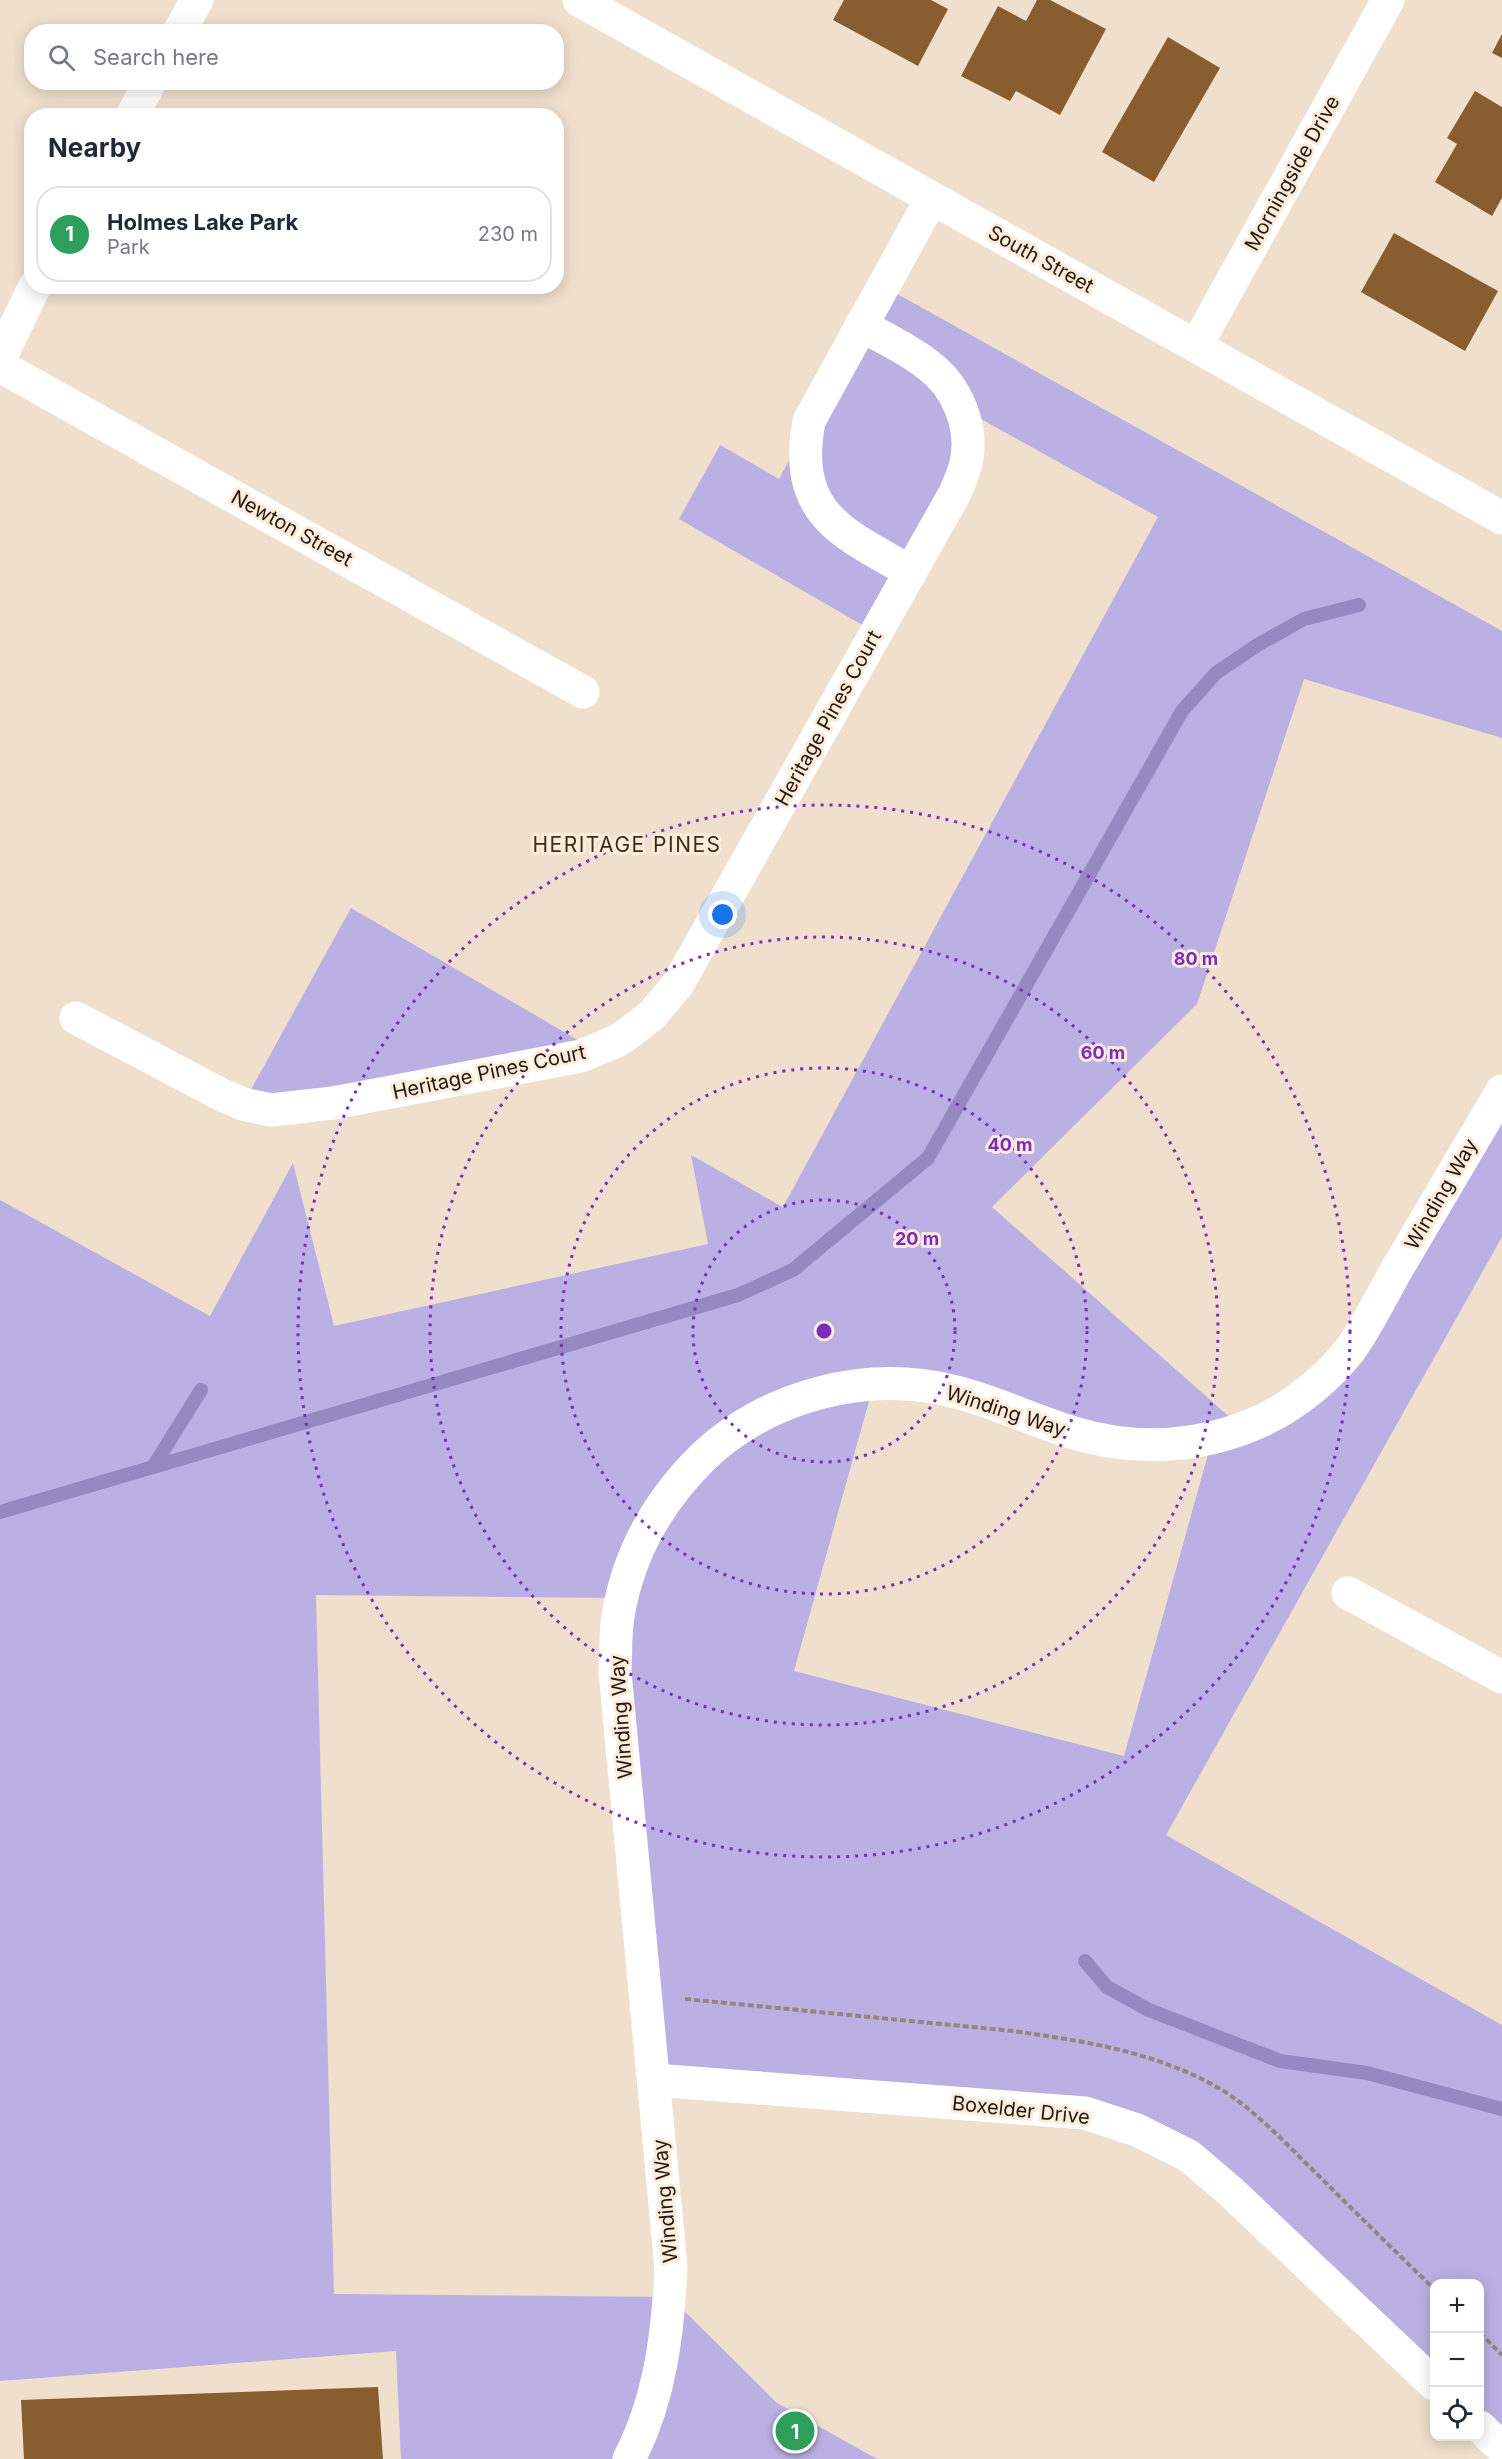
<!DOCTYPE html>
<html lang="en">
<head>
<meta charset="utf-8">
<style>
  :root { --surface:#fff; --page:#f6f6f7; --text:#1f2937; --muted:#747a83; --line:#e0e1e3; --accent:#7b56d0 }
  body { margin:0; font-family:Inter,sans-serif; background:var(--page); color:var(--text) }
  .controls { position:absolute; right:18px; bottom:18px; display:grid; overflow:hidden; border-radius:12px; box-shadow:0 3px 15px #0003 }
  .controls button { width:54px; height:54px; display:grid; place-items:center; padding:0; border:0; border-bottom:2px solid var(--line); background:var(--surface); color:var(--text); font:30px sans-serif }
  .you { position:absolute; left:723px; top:915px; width:21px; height:21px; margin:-15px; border:4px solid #fff; border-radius:50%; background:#1a73e8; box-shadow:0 0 0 9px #1a73e833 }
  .badge { display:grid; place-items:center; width:39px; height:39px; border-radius:50%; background:var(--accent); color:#fff; font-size:20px; font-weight:700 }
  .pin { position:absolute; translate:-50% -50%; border:3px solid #fff; box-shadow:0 2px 6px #0006 }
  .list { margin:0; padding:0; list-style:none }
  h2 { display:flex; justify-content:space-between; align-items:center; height:78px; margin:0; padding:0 24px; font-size:26px }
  h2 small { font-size:20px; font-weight:400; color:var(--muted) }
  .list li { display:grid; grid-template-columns:39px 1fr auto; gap:18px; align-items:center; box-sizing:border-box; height:96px; margin:0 12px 12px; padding:0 12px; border:2px solid var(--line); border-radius:24px }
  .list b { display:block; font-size:22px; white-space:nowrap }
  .list p { margin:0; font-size:20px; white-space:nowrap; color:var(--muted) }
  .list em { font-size:20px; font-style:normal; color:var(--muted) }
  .icon { flex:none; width:33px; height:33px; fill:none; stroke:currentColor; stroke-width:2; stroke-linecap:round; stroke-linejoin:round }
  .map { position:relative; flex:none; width:1502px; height:2459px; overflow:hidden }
  .search { position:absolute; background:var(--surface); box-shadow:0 3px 15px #0003; left:24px; top:24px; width:540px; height:66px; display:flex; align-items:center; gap:15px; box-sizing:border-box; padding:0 21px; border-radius:24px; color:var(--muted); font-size:22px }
  .panel { position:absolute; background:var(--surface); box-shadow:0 3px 15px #0003; left:24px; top:108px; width:540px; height:186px; border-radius:24px }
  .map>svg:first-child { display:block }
</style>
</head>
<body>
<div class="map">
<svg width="1502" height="2459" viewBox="0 0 1502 2459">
  <rect width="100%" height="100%" fill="#f0dfcd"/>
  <g fill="#bab0e3" fill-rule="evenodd">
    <path d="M883,286L1502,631V738L1304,679L1197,1004L992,1207L1242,1428L1310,1389L1502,1091V1237L1166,1835L1502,2025V2448L1480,2427V2284H1434V2384L1137,2130L654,2080L622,1598L316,1595L334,2294L670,2297L777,2403L877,2459H401L396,2351L0,2381V1200L210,1316L293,1163L334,1326L708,1244L691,1155L783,1207L1158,517L961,408L968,435L876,633L679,519L720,445L779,479ZM874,1383L1115,1443L1212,1440L1124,1756L794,1671Z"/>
    <polygon points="351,908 595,1050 243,1104"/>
  </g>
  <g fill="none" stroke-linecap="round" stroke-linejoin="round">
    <g stroke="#9489c1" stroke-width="14">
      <polyline points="153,1467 201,1390"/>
      <polyline points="0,1512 738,1295 793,1270 928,1158 1182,711 1216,673 1259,644 1304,619 1359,605"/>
      <polyline points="1085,1961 1107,1987 1149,2010 1280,2061 1367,2073 1502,2109"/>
    </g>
  </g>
  <g fill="#885e30">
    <polygon points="844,0 931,0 948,9 918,66 833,20"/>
    <polygon points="1037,0 1050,0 1106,29 1060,115 1016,91 1010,101 961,76 998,6 1026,21"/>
    <polygon points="1502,34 1502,58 1492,53"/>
    <polygon points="1168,37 1220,68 1154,182 1102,152"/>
    <polygon points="1475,91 1502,107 1502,198 1492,216 1435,182 1457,144 1447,138"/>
    <polygon points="1394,233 1498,291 1465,351 1361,292"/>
    <polygon points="378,2387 383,2459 24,2459 21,2400"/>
  </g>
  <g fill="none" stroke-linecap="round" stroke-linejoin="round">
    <g stroke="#93877a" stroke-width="4" stroke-dasharray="6 3" stroke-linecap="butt">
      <path d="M685,1999L1013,2031C1084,2041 1158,2052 1222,2090C1256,2111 1285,2143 1314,2171C1354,2211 1394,2250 1434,2289"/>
      <polyline points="1480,2333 1502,2355"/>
    </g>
    <g stroke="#fff" stroke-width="33">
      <polyline points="179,32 197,0"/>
      <polyline points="132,116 150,82"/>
      <polyline points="1196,346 1388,0"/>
      <polyline points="0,358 35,286"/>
      <polyline points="0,366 583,692"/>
      <path d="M911,572C841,532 792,514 809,421L932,198"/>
      <path d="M76,1018L222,1095L243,1104L271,1110L333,1103L581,1056L619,1040L634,1029L652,1015L678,984L955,493C959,483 964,473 966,463C974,427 957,386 928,365C908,349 883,338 861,325"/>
      <polyline points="1348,1593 1502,1677"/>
      <polyline points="654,2080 1085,2113 1137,2130 1189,2156 1230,2191 1434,2384"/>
      <polyline points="1480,2427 1502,2448"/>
      <path d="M629,2459C660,2400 668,2333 671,2268L615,1672C616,1654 615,1634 618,1616C628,1555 658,1502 701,1459C767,1395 867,1369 956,1392C996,1402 1034,1421 1074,1433C1137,1452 1203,1448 1263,1420C1295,1405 1328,1378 1350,1350C1368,1325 1382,1295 1397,1269C1432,1209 1467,1150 1502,1091"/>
    </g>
    <polyline stroke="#fff" stroke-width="33" points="579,0 1502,518"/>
  </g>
  <g fill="none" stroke="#7b2cbf" stroke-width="3" stroke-dasharray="3 6">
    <circle cx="824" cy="1331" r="131"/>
    <circle cx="824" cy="1331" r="263"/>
    <circle cx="824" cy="1331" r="394"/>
    <circle cx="824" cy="1331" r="526"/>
  </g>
  <g text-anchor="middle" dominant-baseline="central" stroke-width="6" stroke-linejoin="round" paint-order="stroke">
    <g font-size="20" fill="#201a13" stroke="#feecda">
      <text transform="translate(1292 173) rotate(-61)">Morningside Drive</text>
      <text transform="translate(1041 259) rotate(29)">South Street</text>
      <text transform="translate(292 528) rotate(29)">Newton Street</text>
      <text transform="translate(828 718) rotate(-61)">Heritage Pines Court</text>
      <text transform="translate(489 1072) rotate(-12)">Heritage Pines Court</text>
      <text transform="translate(1441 1194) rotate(-60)">Winding Way</text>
      <text transform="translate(1006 1411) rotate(18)">Winding Way</text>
      <text transform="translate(621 1717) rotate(-94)">Winding Way</text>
      <text transform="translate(1021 2110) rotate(6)">Boxelder Drive</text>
      <text transform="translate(665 2201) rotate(-95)">Winding Way</text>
    </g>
    <g font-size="21" letter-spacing="1.5" fill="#3b2e20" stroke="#feecda">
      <text x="627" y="844">HERITAGE PINES</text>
    </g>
  </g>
  <circle cx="824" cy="1331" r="9" fill="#7b2cbf" stroke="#feecda" stroke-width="3"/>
  <g font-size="18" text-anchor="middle" font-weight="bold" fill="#7b2cbf" stroke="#feecda" stroke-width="6" stroke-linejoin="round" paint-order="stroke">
    <text x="1196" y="965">80 m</text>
    <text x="1103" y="1059">60 m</text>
    <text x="1010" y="1151">40 m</text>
    <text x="917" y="1245">20 m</text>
  </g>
</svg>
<div class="controls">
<button>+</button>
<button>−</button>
<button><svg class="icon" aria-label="locate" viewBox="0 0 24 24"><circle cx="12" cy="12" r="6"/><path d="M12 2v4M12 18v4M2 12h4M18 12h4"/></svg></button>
</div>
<div class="you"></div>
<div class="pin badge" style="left:795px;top:2431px;background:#2e9e5b">1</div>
<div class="search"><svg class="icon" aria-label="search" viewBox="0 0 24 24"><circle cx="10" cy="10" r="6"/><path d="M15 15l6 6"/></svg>Search here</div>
<section class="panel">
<h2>Nearby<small></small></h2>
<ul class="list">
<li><span class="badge" style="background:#2e9e5b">1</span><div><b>Holmes Lake Park</b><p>Park</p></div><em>230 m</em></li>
</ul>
</section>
</div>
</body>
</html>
